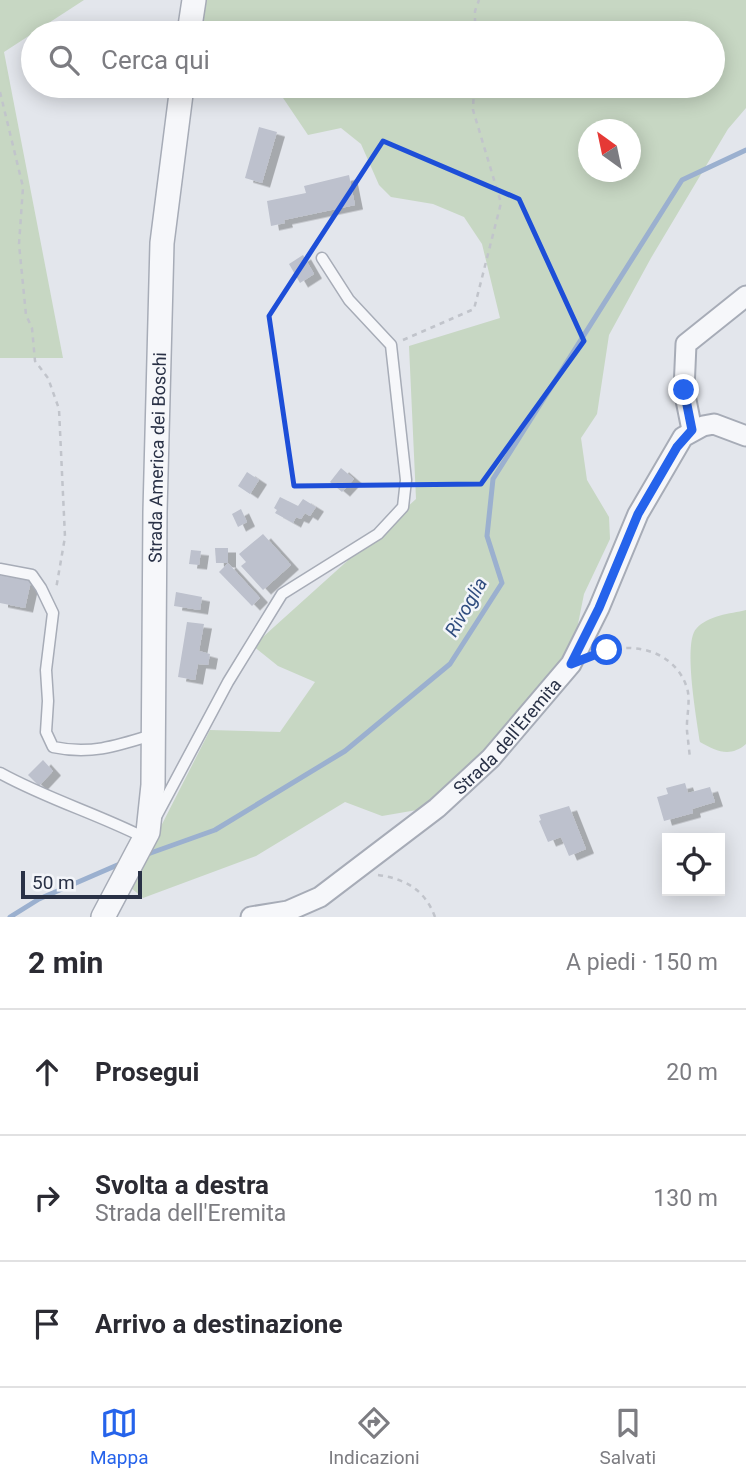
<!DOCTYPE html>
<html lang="it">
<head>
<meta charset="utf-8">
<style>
  :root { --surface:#fff; --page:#f2f2f3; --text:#2b2b33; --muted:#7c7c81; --line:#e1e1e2; --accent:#2563eb }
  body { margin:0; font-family:Roboto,sans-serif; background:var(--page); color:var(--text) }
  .controls { position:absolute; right:21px; bottom:21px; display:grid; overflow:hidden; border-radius:0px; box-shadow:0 4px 18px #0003 }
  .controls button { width:63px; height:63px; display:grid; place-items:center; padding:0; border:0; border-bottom:2px solid var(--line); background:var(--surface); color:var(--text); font:35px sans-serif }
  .compass { position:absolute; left:578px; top:119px; width:63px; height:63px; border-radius:50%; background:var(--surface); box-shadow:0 4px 18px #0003; rotate:327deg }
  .scale { position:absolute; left:21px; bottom:18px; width:121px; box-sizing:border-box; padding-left:7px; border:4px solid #293146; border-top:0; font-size:19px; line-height:24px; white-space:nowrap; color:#293146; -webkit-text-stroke:5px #f3f5f9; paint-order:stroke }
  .stop { position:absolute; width:21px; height:21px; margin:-16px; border:5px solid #2563eb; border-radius:50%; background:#fff }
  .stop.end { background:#2563eb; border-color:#fff; box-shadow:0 2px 7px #0008 }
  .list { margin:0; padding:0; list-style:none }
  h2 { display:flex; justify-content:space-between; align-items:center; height:91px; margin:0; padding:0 28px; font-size:30px }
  h2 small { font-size:23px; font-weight:400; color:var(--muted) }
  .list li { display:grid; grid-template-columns:46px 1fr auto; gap:21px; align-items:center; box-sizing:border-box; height:126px; padding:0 28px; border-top:2px solid var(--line) }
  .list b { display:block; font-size:26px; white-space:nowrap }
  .list p { margin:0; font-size:23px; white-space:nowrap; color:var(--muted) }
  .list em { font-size:23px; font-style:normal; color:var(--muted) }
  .icon { flex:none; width:38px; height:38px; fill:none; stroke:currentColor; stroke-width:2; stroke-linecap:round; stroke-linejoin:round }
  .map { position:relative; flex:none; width:746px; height:917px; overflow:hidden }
  .search { position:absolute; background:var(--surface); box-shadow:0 4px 18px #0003; left:21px; right:21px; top:21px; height:77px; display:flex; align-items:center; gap:18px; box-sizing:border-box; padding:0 24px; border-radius:38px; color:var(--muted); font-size:26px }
  .sheet { height:469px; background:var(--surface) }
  nav { display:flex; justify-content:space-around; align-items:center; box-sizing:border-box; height:98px; border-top:2px solid var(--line); background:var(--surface); font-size:19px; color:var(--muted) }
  nav a { display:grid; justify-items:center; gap:4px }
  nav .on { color:var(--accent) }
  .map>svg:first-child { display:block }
</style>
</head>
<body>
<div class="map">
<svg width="746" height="917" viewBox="0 0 746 917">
  <defs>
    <filter id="shadow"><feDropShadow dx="8" dy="4.5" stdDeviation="0" flood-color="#0004"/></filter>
  </defs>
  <rect width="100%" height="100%" fill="#e3e6ec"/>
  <g fill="#c7d7c3" fill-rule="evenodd">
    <polygon points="0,0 84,0 4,52 63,358 0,358"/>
    <path d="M205,0H746V108L728,129L651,258L609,335L597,414L581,438L587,480L609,517L610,539L584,594L574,644L479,762L417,810L382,816L345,802L256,856L143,898L130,887L210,730L280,732L315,682L278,666L253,646L416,499L409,346L500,318L482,244L464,217L433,204L391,197L379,185L361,144L341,128L308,135L275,86H713V33H202ZM588,130H630V172H588Z"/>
    <path d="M746,610V744C730,758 716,751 700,742C697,720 683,644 696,629C708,615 730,614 746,610Z"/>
  </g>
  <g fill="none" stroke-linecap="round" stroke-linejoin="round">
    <g stroke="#9bb0cf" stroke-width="5">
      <polyline points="145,855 215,830 345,751 450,664 502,583 487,536 493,479 682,180 746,150"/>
      <polyline points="10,917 39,899 122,863"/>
    </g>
  </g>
  <g fill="#bdc1cd" filter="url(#shadow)">
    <polygon points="259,127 277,132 262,183 245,178"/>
    <polygon points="349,175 355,205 284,220 285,223 271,226 267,201 306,193 304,186"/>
    <polygon points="303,255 314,274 300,283 289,264"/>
    <polygon points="341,468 354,479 342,492 330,482"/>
    <polygon points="247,472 259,480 250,494 238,486"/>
    <polygon points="280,497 298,506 303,499 316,507 310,516 305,513 301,519 296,517 293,523 275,513 277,510 274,508"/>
    <polygon points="241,509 247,522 238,527 232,514"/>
    <polygon points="263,534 291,565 263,590 241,566 246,562 239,554"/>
    <polygon points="215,548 228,548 228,563 216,563"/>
    <polygon points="191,550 201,551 199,565 189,564"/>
    <polygon points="228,563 260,598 252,606 219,572"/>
    <polygon points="0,575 31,581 25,608 0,603"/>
    <polygon points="176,592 202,597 200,610 174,606"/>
    <polygon points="187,622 204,624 199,651 210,654 208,665 198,664 195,680 178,677"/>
    <polygon points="43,760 53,771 39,786 28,775"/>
    <polygon points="685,783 688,793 710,787 715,802 692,809 693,813 664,821 657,797 668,794 666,788"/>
    <polygon points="569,806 586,849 569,856 561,837 548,842 539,821 541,820 539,815"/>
  </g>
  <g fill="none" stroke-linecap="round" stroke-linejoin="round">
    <defs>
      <g id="service">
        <path d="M0,569L32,575L41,588L53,613L46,670L48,701L46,732L53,747C90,755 117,746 152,735"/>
        <path d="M0,773C47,799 98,814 145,838"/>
        <polyline points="157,815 228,682 282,594 378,534 403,507 406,480 391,345 349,300 322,258"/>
      </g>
      <g id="minor">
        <polyline points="692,430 684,390 686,344 746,296"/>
        <path id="s1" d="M251,917L288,911L320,897L437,808L491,758L571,664L599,608L638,514L683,437L703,426L714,424L746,436"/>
      </g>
      <g id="tertiary">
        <polyline points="189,33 194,0"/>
        <path id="s2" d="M103,917L148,832L153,785L155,512L162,243L182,86"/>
      </g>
    </defs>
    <use href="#service" stroke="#a7acb7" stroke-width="13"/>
    <use href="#minor" stroke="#a7acb7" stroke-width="23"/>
    <use href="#tertiary" stroke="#a7acb7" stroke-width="26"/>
    <g stroke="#c1c4cb" stroke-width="2.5" stroke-dasharray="5 5" stroke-linecap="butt">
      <polyline points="475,33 475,11 479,0"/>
      <polyline points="0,92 23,187 19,244 26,315 32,328 35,361 48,378 59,409 65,537 56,589"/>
      <polyline points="403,340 474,309 501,203 473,110 474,86"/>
      <path d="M597,654C631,640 675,650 687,688C691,701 686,718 687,731C688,740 689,749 690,758"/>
      <path d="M378,875C406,879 425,890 435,917"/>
    </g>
    <use href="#service" stroke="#f6f7fa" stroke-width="10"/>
    <use href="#minor" stroke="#f6f7fa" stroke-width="19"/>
    <use href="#tertiary" stroke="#f6f7fa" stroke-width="23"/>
  </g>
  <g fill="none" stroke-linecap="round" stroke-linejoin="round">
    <polyline stroke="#2563eb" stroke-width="9" points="607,650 571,664 599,608 638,514 677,447 692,430 684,390"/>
  </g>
  <path fill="none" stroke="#1d4ed8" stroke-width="5" stroke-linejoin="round" d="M383,141L519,199L584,341L481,484L294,486L269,316Z"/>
  <g text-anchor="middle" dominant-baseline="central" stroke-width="5" stroke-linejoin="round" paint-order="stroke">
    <g font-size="18" fill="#293146" stroke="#f3f5f9">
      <text stroke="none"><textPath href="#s2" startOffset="471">Strada America dei Boschi</textPath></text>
      <text stroke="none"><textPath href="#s1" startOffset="320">Strada dell'Eremita</textPath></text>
    </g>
    <g font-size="19" font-style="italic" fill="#2f4c7e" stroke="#f3f5f9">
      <text transform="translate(466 607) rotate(-60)">Rivoglia</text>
    </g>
  </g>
</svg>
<div class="controls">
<button><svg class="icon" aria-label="locate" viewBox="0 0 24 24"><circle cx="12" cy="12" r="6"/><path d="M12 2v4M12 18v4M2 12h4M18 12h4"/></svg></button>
</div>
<svg class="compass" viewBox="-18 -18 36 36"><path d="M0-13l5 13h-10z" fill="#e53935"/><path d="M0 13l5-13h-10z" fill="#7c7c81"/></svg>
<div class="scale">50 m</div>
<div class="stop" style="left:607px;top:650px"></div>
<div class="stop end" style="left:684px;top:390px"></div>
<div class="search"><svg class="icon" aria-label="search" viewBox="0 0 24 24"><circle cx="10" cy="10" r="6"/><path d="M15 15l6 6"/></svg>Cerca qui</div>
</div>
<section class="sheet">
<h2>2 min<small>A piedi · 150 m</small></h2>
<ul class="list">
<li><svg class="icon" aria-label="ahead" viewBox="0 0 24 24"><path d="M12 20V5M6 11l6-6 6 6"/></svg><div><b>Prosegui</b></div><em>20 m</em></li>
<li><svg class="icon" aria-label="right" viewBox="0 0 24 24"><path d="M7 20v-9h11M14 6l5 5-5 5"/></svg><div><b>Svolta a destra</b><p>Strada dell'Eremita</p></div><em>130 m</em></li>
<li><svg class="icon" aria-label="arrive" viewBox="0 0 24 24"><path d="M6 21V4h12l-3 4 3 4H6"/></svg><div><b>Arrivo a destinazione</b></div></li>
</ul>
</section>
<nav>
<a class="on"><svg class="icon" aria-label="map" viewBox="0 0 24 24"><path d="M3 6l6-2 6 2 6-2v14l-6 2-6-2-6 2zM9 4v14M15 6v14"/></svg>Mappa</a>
<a><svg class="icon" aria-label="directions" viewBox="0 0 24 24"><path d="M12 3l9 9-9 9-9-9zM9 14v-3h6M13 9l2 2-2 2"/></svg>Indicazioni</a>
<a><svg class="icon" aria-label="saved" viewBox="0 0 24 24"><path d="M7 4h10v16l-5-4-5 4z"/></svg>Salvati</a>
</nav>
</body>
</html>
